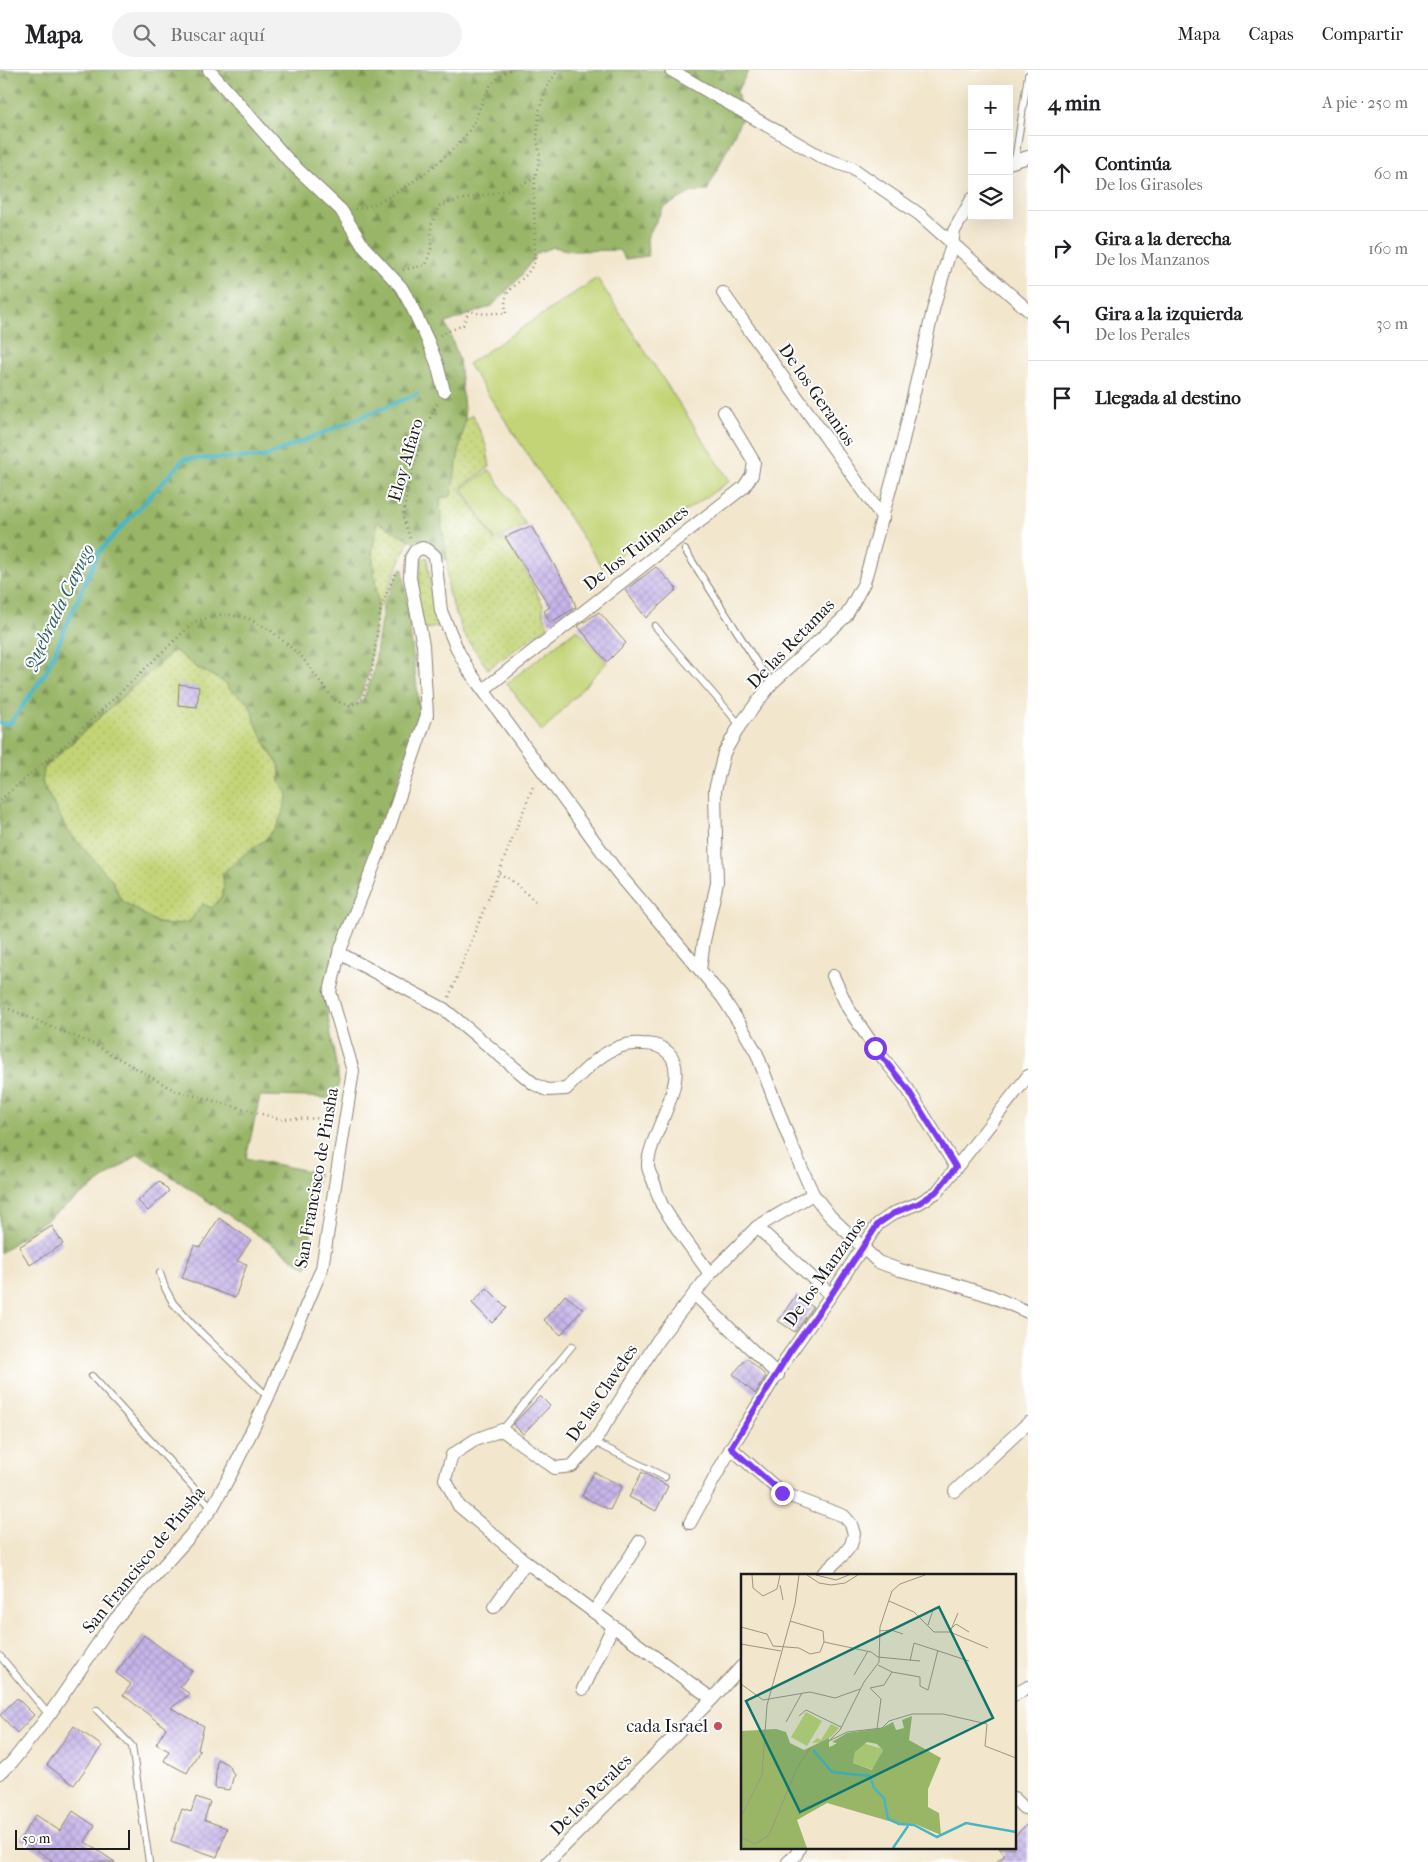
<!DOCTYPE html>
<html lang="es">
<head>
<meta charset="utf-8">
<style>
  :root { --surface:#fff; --page:#f2f2f2; --text:#202124; --muted:#757577; --line:#e0e0e0 }
  body { margin:0; font-family:"IM FELL French Canon",serif; background:var(--page); color:var(--text) }
  .controls { position:absolute; right:15px; top:15px; display:grid; overflow:hidden; border-radius:0px; box-shadow:0 5px 20px #0002 }
  .controls button { width:45px; height:45px; display:grid; place-items:center; padding:0; border:0; border-bottom:1px solid var(--line); background:var(--surface); color:var(--text); font:25px sans-serif }
  .scale { position:absolute; left:15px; bottom:12px; width:115px; box-sizing:border-box; padding-left:5px; border:2px solid #1c1c1c; border-top:0; font-size:14px; line-height:18px; white-space:nowrap; color:#1c1c1c; -webkit-text-stroke:4px #fff; paint-order:stroke }
  .stop { position:absolute; width:15px; height:15px; margin:-11px; border:4px solid #7c3aed; border-radius:50%; background:#fff }
  .stop.end { background:#7c3aed; border-color:#fff; box-shadow:0 1px 5px #0008 }
  .list { margin:0; padding:0; list-style:none }
  h2 { display:flex; justify-content:space-between; align-items:center; height:65px; margin:0; padding:0 20px; font-size:21px }
  h2 small { font-size:16px; font-weight:400; color:var(--muted) }
  .list li { display:grid; grid-template-columns:32px 1fr auto; gap:15px; align-items:center; box-sizing:border-box; height:75px; padding:0 20px; border-top:1px solid var(--line) }
  .list b { display:block; font-size:19px; white-space:nowrap }
  .list p { margin:0; font-size:16px; white-space:nowrap; color:var(--muted) }
  .list em { font-size:16px; font-style:normal; color:var(--muted) }
  .icon { flex:none; width:28px; height:28px; fill:none; stroke:currentColor; stroke-width:2; stroke-linecap:round; stroke-linejoin:round }
  .map { position:relative; flex:none; width:1028px; height:1792px; overflow:hidden }
  header { display:flex; align-items:center; gap:30px; box-sizing:border-box; height:70px; padding:0 25px; background:var(--surface); border-bottom:1px solid var(--line) }
  header strong { font-size:24px }
  nav { display:flex; gap:28px; margin-inline-start:auto; font-size:18px }
  .search { width:350px; height:45px; background:var(--page); display:flex; align-items:center; gap:12px; box-sizing:border-box; padding:0 18px; border-radius:28px; color:var(--muted); font-size:19px }
  main { display:flex }
  aside { flex:1; background:var(--surface) }
  .map>svg:first-child { display:block }
</style>
</head>
<body>
<header>
<strong>Mapa</strong>
<div class="search"><svg class="icon" aria-label="search" viewBox="0 0 24 24"><circle cx="10" cy="10" r="6"/><path d="M15 15l6 6"/></svg>Buscar aquí</div>
<nav><a>Mapa</a><a>Capas</a><a>Compartir</a></nav>
</header>
<main>
<div class="map">
<svg width="1028" height="1792" viewBox="0 0 1028 1792">
  <defs>
    <pattern id="grass-dots" width="8" height="8" patternUnits="userSpaceOnUse" patternTransform="scale(1.25)"><rect width="8" height="8" fill="#c2d476"/><path d="M2 2h.1M6 6h.1" fill="none" stroke="#a6b566" stroke-width="1.8" stroke-linecap="round"/></pattern>
    <pattern id="forest-firs" width="22" height="20" patternUnits="userSpaceOnUse" patternTransform="scale(1.25)"><rect width="22" height="20" fill="#99b667"/><path d="M5 1l3.5 6h-7zM16 11l3.5 6h-7z" fill="#7c9354"/></pattern>
    <pattern id="building-cross-hatch" width="8" height="8" patternUnits="userSpaceOnUse" patternTransform="scale(1.25)"><rect width="8" height="8" fill="#c6b5e9"/><path d="M0 0l8 8M0 8l8-8" fill="none" stroke="#aa9bc7"/></pattern>
  </defs>
  <rect width="100%" height="100%" fill="#fff"/>
  <filter id="ink" filterUnits="userSpaceOnUse"><feTurbulence type="fractalNoise" baseFrequency=".02" numOctaves="2"/><feDisplacementMap in="SourceGraphic" scale="10" xChannelSelector="R" yChannelSelector="G"/><feConvolveMatrix kernelMatrix="1 2 1 2 8 2 1 2 1" color-interpolation-filters="sRGB"/></filter>
  <filter id="wash" filterUnits="userSpaceOnUse"><feTurbulence type="fractalNoise" baseFrequency=".0096" numOctaves="4" result="noise"/><feDisplacementMap in="SourceGraphic" scale="20" xChannelSelector="R" yChannelSelector="G"/><feGaussianBlur stdDeviation="1.12" result="paint"/><feColorMatrix in="noise" values="0 0 0 0 0 0 0 0 0 0 0 0 0 0 0 0 0 1.4 0 .05"/><feComposite in="paint" operator="in"/></filter>
  <g filter="url(#wash)">
    <rect width="100%" height="100%" fill="#f2e6cc"/>
    <g fill="url(#grass-dots)" stroke="#6f7849">
      <polygon points="473,345 486,375 490,397 460,418 496,473 504,468 525,500 543,535 543,543 548,556 488,599 463,563 448,522 447,490 441,452 440,428 451,426 456,393 465,349"/>
      <polygon points="377,451 410,468 381,536 378,536 372,483"/>
      <polygon points="427,487 432,526 440,556 423,560 417,525 422,489"/>
      <polygon points="174,580 196,597 226,613 230,619 249,633 257,656 271,684 280,696 280,712 288,723 284,739 277,756 225,816 221,830 211,838 203,834 189,852 171,855 158,853 121,830 112,810 68,762 42,713 44,698"/>
    </g>
    <path fill="url(#forest-firs)" stroke="#5a6942" fill-rule="evenodd" d="M0,0H749L737,21L742,48L707,121L692,122L663,138L647,168L648,186L625,189L619,180L572,181L554,177L537,183L521,206L492,236L446,253L459,289L465,349L451,426L440,428L441,452L447,490L377,452L372,483L378,536L368,606L359,630L350,637L362,632L373,604L383,536L401,498L403,499L420,644L383,758L324,923L339,1012L335,1029L311,1027L260,1026L246,1088L318,1103L307,1198L138,1084L0,1183ZM174,580L196,597L226,613L230,619L249,633L257,656L271,684L280,696V712L288,723L284,739L277,756L264,771L254,776L222,804C226,820 224,827 211,838L203,834L189,852L171,855L157,853L121,830L112,810L68,761L42,713L44,698Z"/>
    <g fill="#c2d476" stroke="#6f7849">
      <polygon points="597,208 730,411 602,497 468,294"/>
      <polygon points="490,400 526,455 495,470 462,418"/>
      <polygon points="577,559 607,592 542,662 507,613"/>
    </g>
    <g fill="none" stroke-linecap="round" stroke-linejoin="round">
      <polyline stroke="#48b5c3" stroke-width="4.5" points="0,653 10,654 46,602 98,483 184,389 264,387 417,324"/>
    </g>
    <g id="blocks">
      <g fill="url(#building-cross-hatch)">
        <polygon points="531,456 571,523 576,537 550,553 544,541 550,537 505,467"/>
        <polygon points="656,497 677,519 646,548 625,520"/>
        <polygon points="599,542 626,573 607,592 578,556"/>
        <polygon points="179,614 199,617 197,637 178,635"/>
        <polygon points="159,1111 169,1121 148,1141 138,1131"/>
        <polygon points="219,1148 251,1170 237,1191 247,1194 235,1228 182,1208 194,1175 200,1177"/>
        <polygon points="52,1156 63,1174 30,1195 19,1177"/>
        <polygon points="487,1218 507,1238 492,1253 472,1233"/>
        <polygon points="565,1225 583,1239 561,1265 544,1250"/>
        <polygon points="796,1225 813,1237 795,1262 778,1251"/>
        <polygon points="747,1288 766,1306 755,1324 733,1304"/>
        <polygon points="540,1326 550,1336 523,1364 513,1354"/>
        <polygon points="594,1402 622,1416 610,1440 582,1426"/>
        <polygon points="642,1402 668,1416 656,1441 629,1427"/>
        <polygon points="144,1565 192,1601 180,1617 190,1624 171,1638 204,1656 198,1679 200,1680 187,1703 164,1691 169,1681 156,1674 166,1658 123,1625 131,1614 116,1603"/>
        <polygon points="17,1628 34,1645 17,1663 0,1645"/>
        <polygon points="74,1656 102,1676 74,1715 47,1695"/>
        <polygon points="217,1689 227,1694 234,1704 230,1720 215,1718"/>
        <polygon points="196,1727 210,1732 204,1750 227,1758 217,1787 171,1771 182,1739 191,1742"/>
        <polygon points="73,1741 95,1756 85,1772 115,1792 54,1792 20,1769 36,1745 60,1761"/>
        <polygon points="1028,1753 1028,1792 996,1792 1005,1785 999,1778 1014,1778 1014,1767"/>
      </g>
    </g>
  </g>
  <g filter="url(#ink)">
    <use href="#blocks" fill-opacity="0" stroke="#878174" stroke-width="1"/>
    <g fill="none" stroke-linecap="round" stroke-linejoin="round">
      <defs>
        <g id="service">
          <polyline points="1015,90 1028,5"/>
          <polyline points="685,480 759,596 772,613"/>
          <polyline points="655,556 740,655"/>
          <polyline points="160,1203 165,1218 173,1233 192,1254 268,1327"/>
          <polyline points="92,1306 212,1438"/>
          <polyline points="502,1360 572,1276"/>
          <polyline points="594,1372 665,1407"/>
          <polyline points="0,1586 49,1645"/>
          <polyline points="97,1640 132,1676 149,1792"/>
        </g>
        <g id="minor">
          <polyline points="209,0 290,92 341,140 363,176 401,217 411,235 428,271 437,294 444,321"/>
          <polyline points="671,0 823,88 852,98 919,144 1028,240"/>
          <polyline points="1009,93 1028,87"/>
          <polyline points="723,223 883,448"/>
          <polyline points="483,620 744,417 752,405 754,392 724,342"/>
          <path d="M339,883L444,939L534,1014L547,1020L566,1019C586,999 611,970 642,974C646,974 652,974 657,976C704,993 647,1064 648,1096C648,1100 651,1106 653,1110C656,1118 658,1127 662,1135C676,1159 694,1181 710,1204"/>
          <polyline points="700,900 704,871 717,813 715,720 724,683 740,655 772,613 846,546 864,513 901,379 934,236 952,174 954,161 972,129"/>
          <polyline points="833,906 848,938 875,978 907,1018 956,1097"/>
          <polyline points="757,1157 831,1225"/>
          <polyline points="694,1224 778,1305"/>
          <polyline points="731,1378 782,1423 844,1446 851,1454 854,1464 851,1475 844,1484 821,1506"/>
          <polyline points="955,1421 1028,1353"/>
          <polyline points="690,1453 731,1378 790,1283 831,1225 878,1154 894,1143 919,1133 937,1122 1028,1006"/>
          <polyline points="494,1537 526,1492"/>
          <polyline points="594,1542 640,1471"/>
          <polyline points="583,1619 613,1556"/>
          <polyline points="1014,1625 1028,1617"/>
          <polyline points="712,1629 526,1492 459,1436 445,1409 452,1385 475,1370 502,1360 555,1398 572,1396 594,1372 658,1270 710,1204 757,1157 813,1124"/>
          <polyline points="0,1703 12,1692 49,1645 112,1553 190,1466 212,1438 233,1400 268,1327 322,1198 353,1001 330,922 339,883 389,757 427,645 423,575 410,508 411,488 415,481 422,478 428,480 435,486 441,541 458,581 469,601 618,803 700,900 723,928 741,956 757,984 791,1074 813,1124 830,1146 878,1192 900,1200 947,1212 991,1226 1028,1242"/>
          <polyline points="1014,1728 1024,1738"/>
          <polyline points="548,1792 712,1629 742,1596"/>
          <polyline points="788,1792 796,1785 799,1778"/>
        </g>
      </defs>
      <use href="#service" stroke="#878174" stroke-width="8"/>
      <use href="#minor" stroke="#878174" stroke-width="14"/>
      <g stroke="#878174" stroke-width="2.5" stroke-dasharray="1 4" stroke-linecap="butt">
        <path d="M355,139C389,135 447,90 468,62C486,37 477,18 510,0"/>
        <path d="M403,200L426,195L431,179V156L439,136C471,124 505,126 535,108"/>
        <path d="M440,265L463,255L469,240C482,247 493,241 506,244L505,230L508,222L527,204L535,192L534,126L535,108L540,85L537,70L539,40L548,15L558,0"/>
        <polyline points="410,468 403,448 407,421 424,360 438,332"/>
        <polyline points="0,730 66,674 194,552 223,544 247,548 270,560 301,586 334,630 349,636 361,631 371,606 381,536 396,502"/>
        <polyline points="499,803 515,813 535,831"/>
        <polyline points="449,927 534,714"/>
        <polyline points="0,935 95,975 174,1020 280,1049 332,1048"/>
      </g>
      <use href="#service" stroke="#fff" stroke-width="6"/>
      <use href="#minor" stroke="#fff" stroke-width="12"/>
    </g>
  </g>
  <g fill="none" stroke-linecap="round" stroke-linejoin="round" filter="url(#ink)">
    <polyline stroke="#7c3aed" stroke-width="6" points="782,1423 731,1378 790,1282 831,1225 878,1154 894,1143 919,1133 936,1122 956,1097 907,1018 875,978"/>
  </g>
  <circle fill="#d1495b" stroke="#fff" stroke-width="2" cx="718" cy="1656" r="5"/>
  <g text-anchor="middle" dominant-baseline="central" stroke-width="4" stroke-linejoin="round" paint-order="stroke">
    <g font-size="18" fill="#1c1c1c" stroke="#fff">
      <text transform="translate(817 325) rotate(55)">De los Geranios</text>
      <text transform="translate(406 390) rotate(-74)">Eloy Alfaro</text>
      <text transform="translate(636 478) rotate(-38)">De los Tulipanes</text>
      <text transform="translate(791 574) rotate(-46)">De las Retamas</text>
      <text transform="translate(317 1108) rotate(-80)">San Francisco de Pinsha</text>
      <text transform="translate(825 1202) rotate(-55)">De los Manzanos</text>
      <text transform="translate(602 1323) rotate(-56)">De las Claveles</text>
      <text transform="translate(144 1490) rotate(-51)">San Francisco de Pinsha</text>
      <text transform="translate(591 1725) rotate(-45)">De los Perales</text>
    </g>
    <g font-size="18" fill="#1c1c1c" stroke="#fff" text-anchor="end">
      <text x="708" y="1656">cada Israel</text>
    </g>
    <g font-size="19" font-style="italic" fill="#306167" stroke="#fff">
      <text transform="translate(59 537) rotate(-64)">Quebrada Cayugo</text>
    </g>
  </g>
  <g transform="translate(741 1504)">
    <rect width="275" height="275" fill="#f2e6cc"/>
    <path d="M90,150L98,154L91,162L82,168L71,169L76,164L80,166ZM121,169L142,175L133,196L112,189L114,178Z" fill="#c2d476"/>
    <path d="M171,142L168,166L200,184L187,215V233L198,239L200,261L174,250H158L86,229L56,246L66,274H0V157L35,155L45,158L49,169L63,176L88,164V173L91,172L96,169L91,168L106,159L141,154L152,148L155,156L163,154L161,146ZM126,168L136,170L142,176L131,196L112,189L114,178Z" fill="#99b667" fill-rule="evenodd"/>
    <path d="M65,138L81,147L66,172L50,163Z" fill="#c2d476"/>
    <path fill="none" stroke="#48b5c3" stroke-width="2.5" d="M72,176L91,198L129,202L133,214L143,224L147,245L158,250L173,251L196,263L225,249L275,258M152,274L167,252"/>
    <path fill="none" stroke="#9c9586" stroke-width="1" d="M11,1L12,14L22,22L36,15L39,1M66,1L78,9L90,11L104,9L117,1M75,1L95,6L108,1M39,11L42,26M148,27L173,38L193,58H209L247,74M49,47L82,57L83,68M187,51L192,36M0,53L26,60L32,72L58,74L69,80L79,78L83,68L130,78L137,83L179,87M211,54L215,50L228,58M138,57L150,56L162,60M209,58L217,39M0,70L40,77M169,87L173,69L228,87M137,91L151,98L179,103V112L187,116L197,76M113,101L127,77M0,110L22,126L69,118L94,124L119,115M58,142L65,136L100,153M45,148L61,119M136,155L140,125L129,114L143,111L151,98M88,167L106,158L141,154L148,147L171,140H202L246,150L244,172L275,184M88,167L99,156L123,108L138,88L139,53L151,17L159,10L184,1M0,243L21,201L26,131L54,30L58,1M0,263L14,270L28,261L56,194L70,173"/>
    <path fill="#0f766e" fill-opacity="0.15" stroke="#0f766e" stroke-width="2.5" d="M198,33L252,144L59,238L5,127Z"/>
    <rect width="275" height="275" fill="none" stroke="#1c1c1c" stroke-width="2.5"/>
  </g>
</svg>
<div class="controls">
<button>+</button>
<button>−</button>
<button><svg class="icon" aria-label="layers" viewBox="0 0 24 24"><path d="M12 4l9 5-9 5-9-5zM3 14l9 5 9-5"/></svg></button>
</div>
<div class="scale">50 m</div>
<div class="stop" style="left:875px;top:978px"></div>
<div class="stop end" style="left:782px;top:1423px"></div>
</div>
<aside>
<h2>4 min<small>A pie · 250 m</small></h2>
<ul class="list">
<li><svg class="icon" aria-label="ahead" viewBox="0 0 24 24"><path d="M12 20V5M6 11l6-6 6 6"/></svg><div><b>Continúa</b><p>De los Girasoles</p></div><em>60 m</em></li>
<li><svg class="icon" aria-label="right" viewBox="0 0 24 24"><path d="M7 20v-9h11M14 6l5 5-5 5"/></svg><div><b>Gira a la derecha</b><p>De los Manzanos</p></div><em>160 m</em></li>
<li><svg class="icon" aria-label="left" viewBox="0 0 24 24"><path d="M17 20v-9H6M10 6l-5 5 5 5"/></svg><div><b>Gira a la izquierda</b><p>De los Perales</p></div><em>30 m</em></li>
<li><svg class="icon" aria-label="arrive" viewBox="0 0 24 24"><path d="M6 21V4h12l-3 4 3 4H6"/></svg><div><b>Llegada al destino</b></div></li>
</ul>
</aside>
</main>
</body>
</html>
